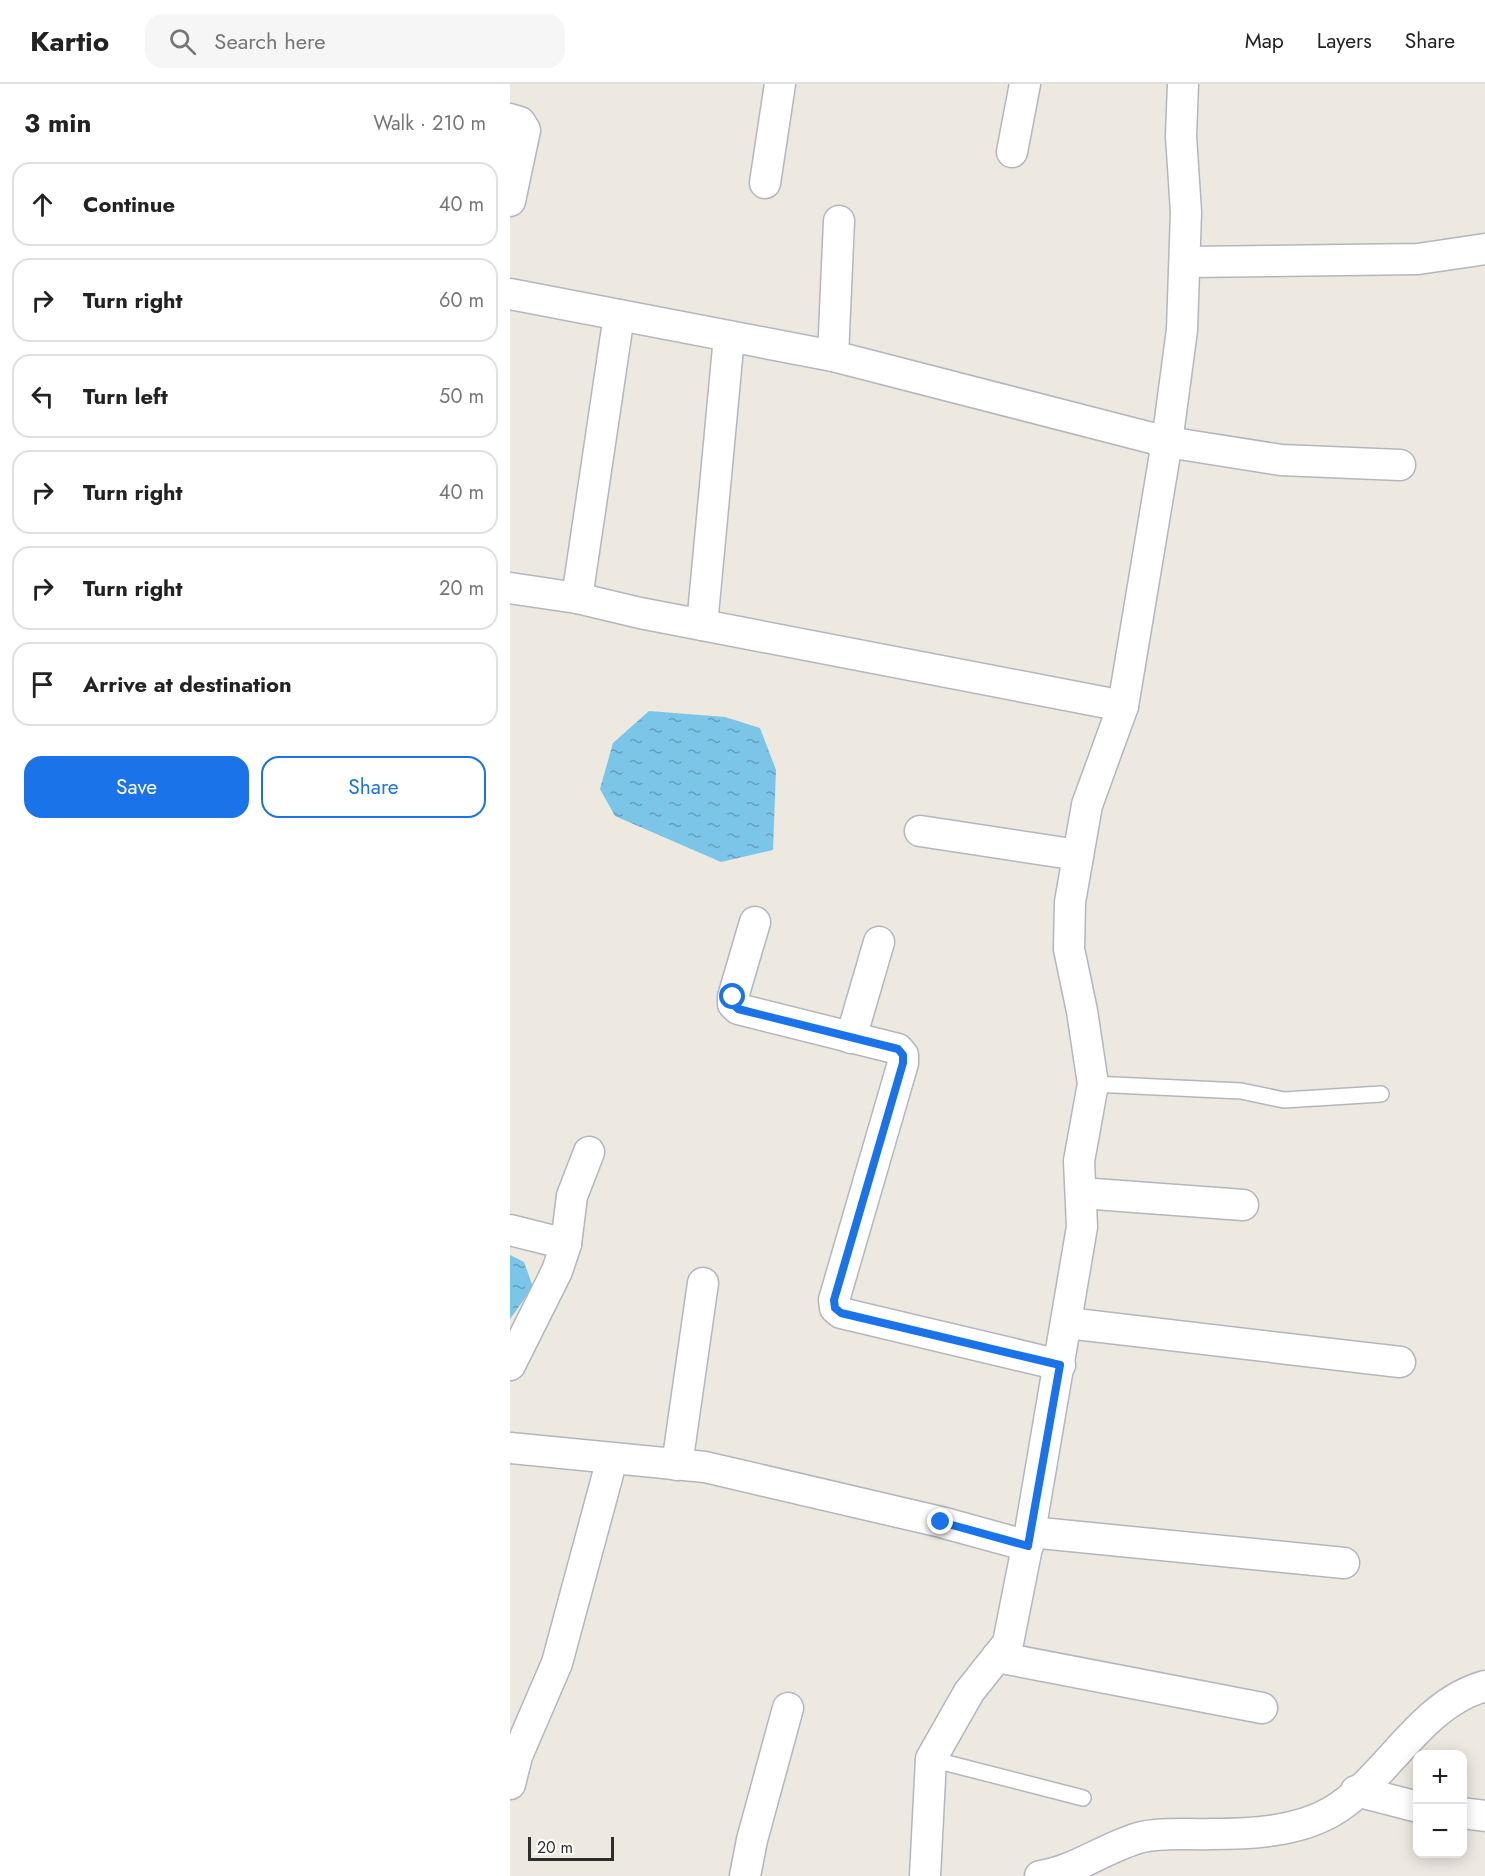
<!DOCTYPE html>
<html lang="en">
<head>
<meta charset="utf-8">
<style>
  :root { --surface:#fff; --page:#f6f6f6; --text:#222; --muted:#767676; --line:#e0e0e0; --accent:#1a73e8 }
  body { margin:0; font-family:Jost,sans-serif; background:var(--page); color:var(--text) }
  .controls { position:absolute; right:18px; bottom:18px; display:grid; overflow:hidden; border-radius:12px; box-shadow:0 3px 15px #0003 }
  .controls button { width:54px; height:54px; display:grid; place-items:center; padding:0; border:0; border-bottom:2px solid var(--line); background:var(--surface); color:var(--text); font:30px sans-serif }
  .scale { position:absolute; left:18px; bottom:15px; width:86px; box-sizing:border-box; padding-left:6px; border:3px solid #2d2d2d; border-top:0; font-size:16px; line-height:21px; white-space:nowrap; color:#2d2d2d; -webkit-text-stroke:4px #fff; paint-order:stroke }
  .stop { position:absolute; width:18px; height:18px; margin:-14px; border:4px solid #1a73e8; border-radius:50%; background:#fff }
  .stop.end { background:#1a73e8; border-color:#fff; box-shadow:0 2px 6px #0008 }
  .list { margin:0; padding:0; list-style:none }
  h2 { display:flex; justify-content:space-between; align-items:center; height:78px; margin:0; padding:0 24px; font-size:26px }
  h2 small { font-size:20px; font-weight:400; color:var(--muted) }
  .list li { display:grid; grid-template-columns:39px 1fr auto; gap:18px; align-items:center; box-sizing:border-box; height:84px; margin:0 12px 12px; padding:0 12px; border:2px solid var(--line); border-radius:18px }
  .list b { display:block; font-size:22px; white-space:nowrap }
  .list em { font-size:20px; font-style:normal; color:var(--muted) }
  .actions { display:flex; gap:12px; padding:18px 24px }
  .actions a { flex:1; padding:14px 0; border:2px solid var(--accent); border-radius:18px; text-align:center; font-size:21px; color:var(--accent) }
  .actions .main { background:var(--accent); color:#fff }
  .icon { flex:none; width:33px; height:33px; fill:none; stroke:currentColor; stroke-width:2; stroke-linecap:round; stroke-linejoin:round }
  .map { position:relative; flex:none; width:975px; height:1792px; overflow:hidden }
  header { display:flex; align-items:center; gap:36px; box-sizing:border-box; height:84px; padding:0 30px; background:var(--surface); border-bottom:2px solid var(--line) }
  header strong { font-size:28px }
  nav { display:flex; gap:33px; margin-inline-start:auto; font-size:21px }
  .search { width:420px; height:54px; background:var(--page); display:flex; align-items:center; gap:15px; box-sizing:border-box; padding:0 21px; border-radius:18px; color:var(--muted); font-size:22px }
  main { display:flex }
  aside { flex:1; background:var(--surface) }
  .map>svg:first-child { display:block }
</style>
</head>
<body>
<header>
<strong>Kartio</strong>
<div class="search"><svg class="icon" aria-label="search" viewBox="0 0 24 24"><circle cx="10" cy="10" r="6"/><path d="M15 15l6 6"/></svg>Search here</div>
<nav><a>Map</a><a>Layers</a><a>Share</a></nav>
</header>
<main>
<aside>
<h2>3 min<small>Walk · 210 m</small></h2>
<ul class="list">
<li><svg class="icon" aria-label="ahead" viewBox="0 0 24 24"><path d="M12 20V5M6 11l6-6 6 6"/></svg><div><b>Continue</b></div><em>40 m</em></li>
<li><svg class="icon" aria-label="right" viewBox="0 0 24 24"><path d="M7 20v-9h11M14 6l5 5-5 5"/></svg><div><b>Turn right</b></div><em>60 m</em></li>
<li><svg class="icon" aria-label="left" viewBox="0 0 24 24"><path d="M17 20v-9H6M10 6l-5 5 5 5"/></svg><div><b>Turn left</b></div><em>50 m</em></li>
<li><svg class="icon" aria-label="right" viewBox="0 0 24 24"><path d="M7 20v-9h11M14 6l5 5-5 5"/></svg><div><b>Turn right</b></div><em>40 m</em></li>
<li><svg class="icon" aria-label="right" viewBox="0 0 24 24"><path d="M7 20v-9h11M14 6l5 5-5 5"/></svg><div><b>Turn right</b></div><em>20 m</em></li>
<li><svg class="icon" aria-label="arrive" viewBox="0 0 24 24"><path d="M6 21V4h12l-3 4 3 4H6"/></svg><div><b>Arrive at destination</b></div></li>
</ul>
<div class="actions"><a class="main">Save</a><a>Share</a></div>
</aside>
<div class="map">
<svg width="975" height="1792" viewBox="0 0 975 1792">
  <defs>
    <pattern id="water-ripples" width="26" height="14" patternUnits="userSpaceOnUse" patternTransform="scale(1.5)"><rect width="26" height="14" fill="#7ac5e8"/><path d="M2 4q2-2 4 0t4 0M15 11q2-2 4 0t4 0" fill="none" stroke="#64a0bc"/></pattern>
  </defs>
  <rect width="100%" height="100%" fill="#ede8e0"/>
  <g fill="url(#water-ripples)">
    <polygon points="139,627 215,633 250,644 266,686 263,766 211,778 105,732 90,705 103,659"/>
    <polygon points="0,1171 14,1178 23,1203 0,1235"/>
  </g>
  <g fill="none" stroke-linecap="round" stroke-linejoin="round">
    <defs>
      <g id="service">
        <polyline points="583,1000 731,1007 774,1016 871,1010"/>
        <polyline points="421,1675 573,1714"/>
      </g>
      <g id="minor">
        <polyline points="0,35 10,38 15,46 0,117"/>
        <polyline points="502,68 515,0"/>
        <polyline points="255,99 270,0"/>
        <polyline points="675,178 908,175 975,165"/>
        <polyline points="0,210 323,272 657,358 771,376 890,381"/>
        <polyline points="323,272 329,137"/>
        <polyline points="0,504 67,514 130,529 613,622"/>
        <polyline points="67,514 109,231"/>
        <polyline points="192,541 219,253"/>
        <polyline points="410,747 568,771"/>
        <polyline points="245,838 223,913 223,920 228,925 388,965 393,971 393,979 324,1216 325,1224 331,1229 550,1281"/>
        <polyline points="341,954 369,858"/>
        <polyline points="571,1109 733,1121"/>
        <polyline points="0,1146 56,1160"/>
        <polyline points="557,1239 890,1278"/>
        <polyline points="0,1281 47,1187 56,1160 62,1112 79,1068"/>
        <polyline points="0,1364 195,1383 431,1438 518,1462"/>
        <polyline points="167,1381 193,1199"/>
        <polyline points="520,1448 834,1479"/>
        <polyline points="487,1573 752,1624"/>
        <polyline points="0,1700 7,1672 47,1579 102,1375"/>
        <polyline points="846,1707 908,1723"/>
        <polyline points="952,1729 975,1732"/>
        <polyline points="235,1792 242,1756 278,1624"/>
        <polyline points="415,1792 421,1675 459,1608 498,1559 520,1448 572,1143 569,1077 583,1000 572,927 559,865 560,818 577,721 613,622 657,358 672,246 676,128 671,52 673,0"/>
        <path d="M530,1792C566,1787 597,1762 632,1753C654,1748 678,1751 701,1750C740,1750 786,1748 821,1728C877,1696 909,1620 975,1602"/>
      </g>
    </defs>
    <use href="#service" stroke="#b4b6bf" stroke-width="18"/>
    <use href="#minor" stroke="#b4b6bf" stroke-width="33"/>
    <use href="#service" stroke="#fff" stroke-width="15"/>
    <use href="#minor" stroke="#fff" stroke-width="30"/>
  </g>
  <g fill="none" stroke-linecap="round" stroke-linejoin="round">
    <polyline stroke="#1a73e8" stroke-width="8" points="223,913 223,920 228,925 388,965 393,971 393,979 324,1216 325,1224 331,1229 550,1281 518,1462 431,1438"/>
  </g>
</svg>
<div class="controls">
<button>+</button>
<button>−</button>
</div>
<div class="scale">20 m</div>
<div class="stop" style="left:223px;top:913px"></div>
<div class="stop end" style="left:431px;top:1438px"></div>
</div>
</main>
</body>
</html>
